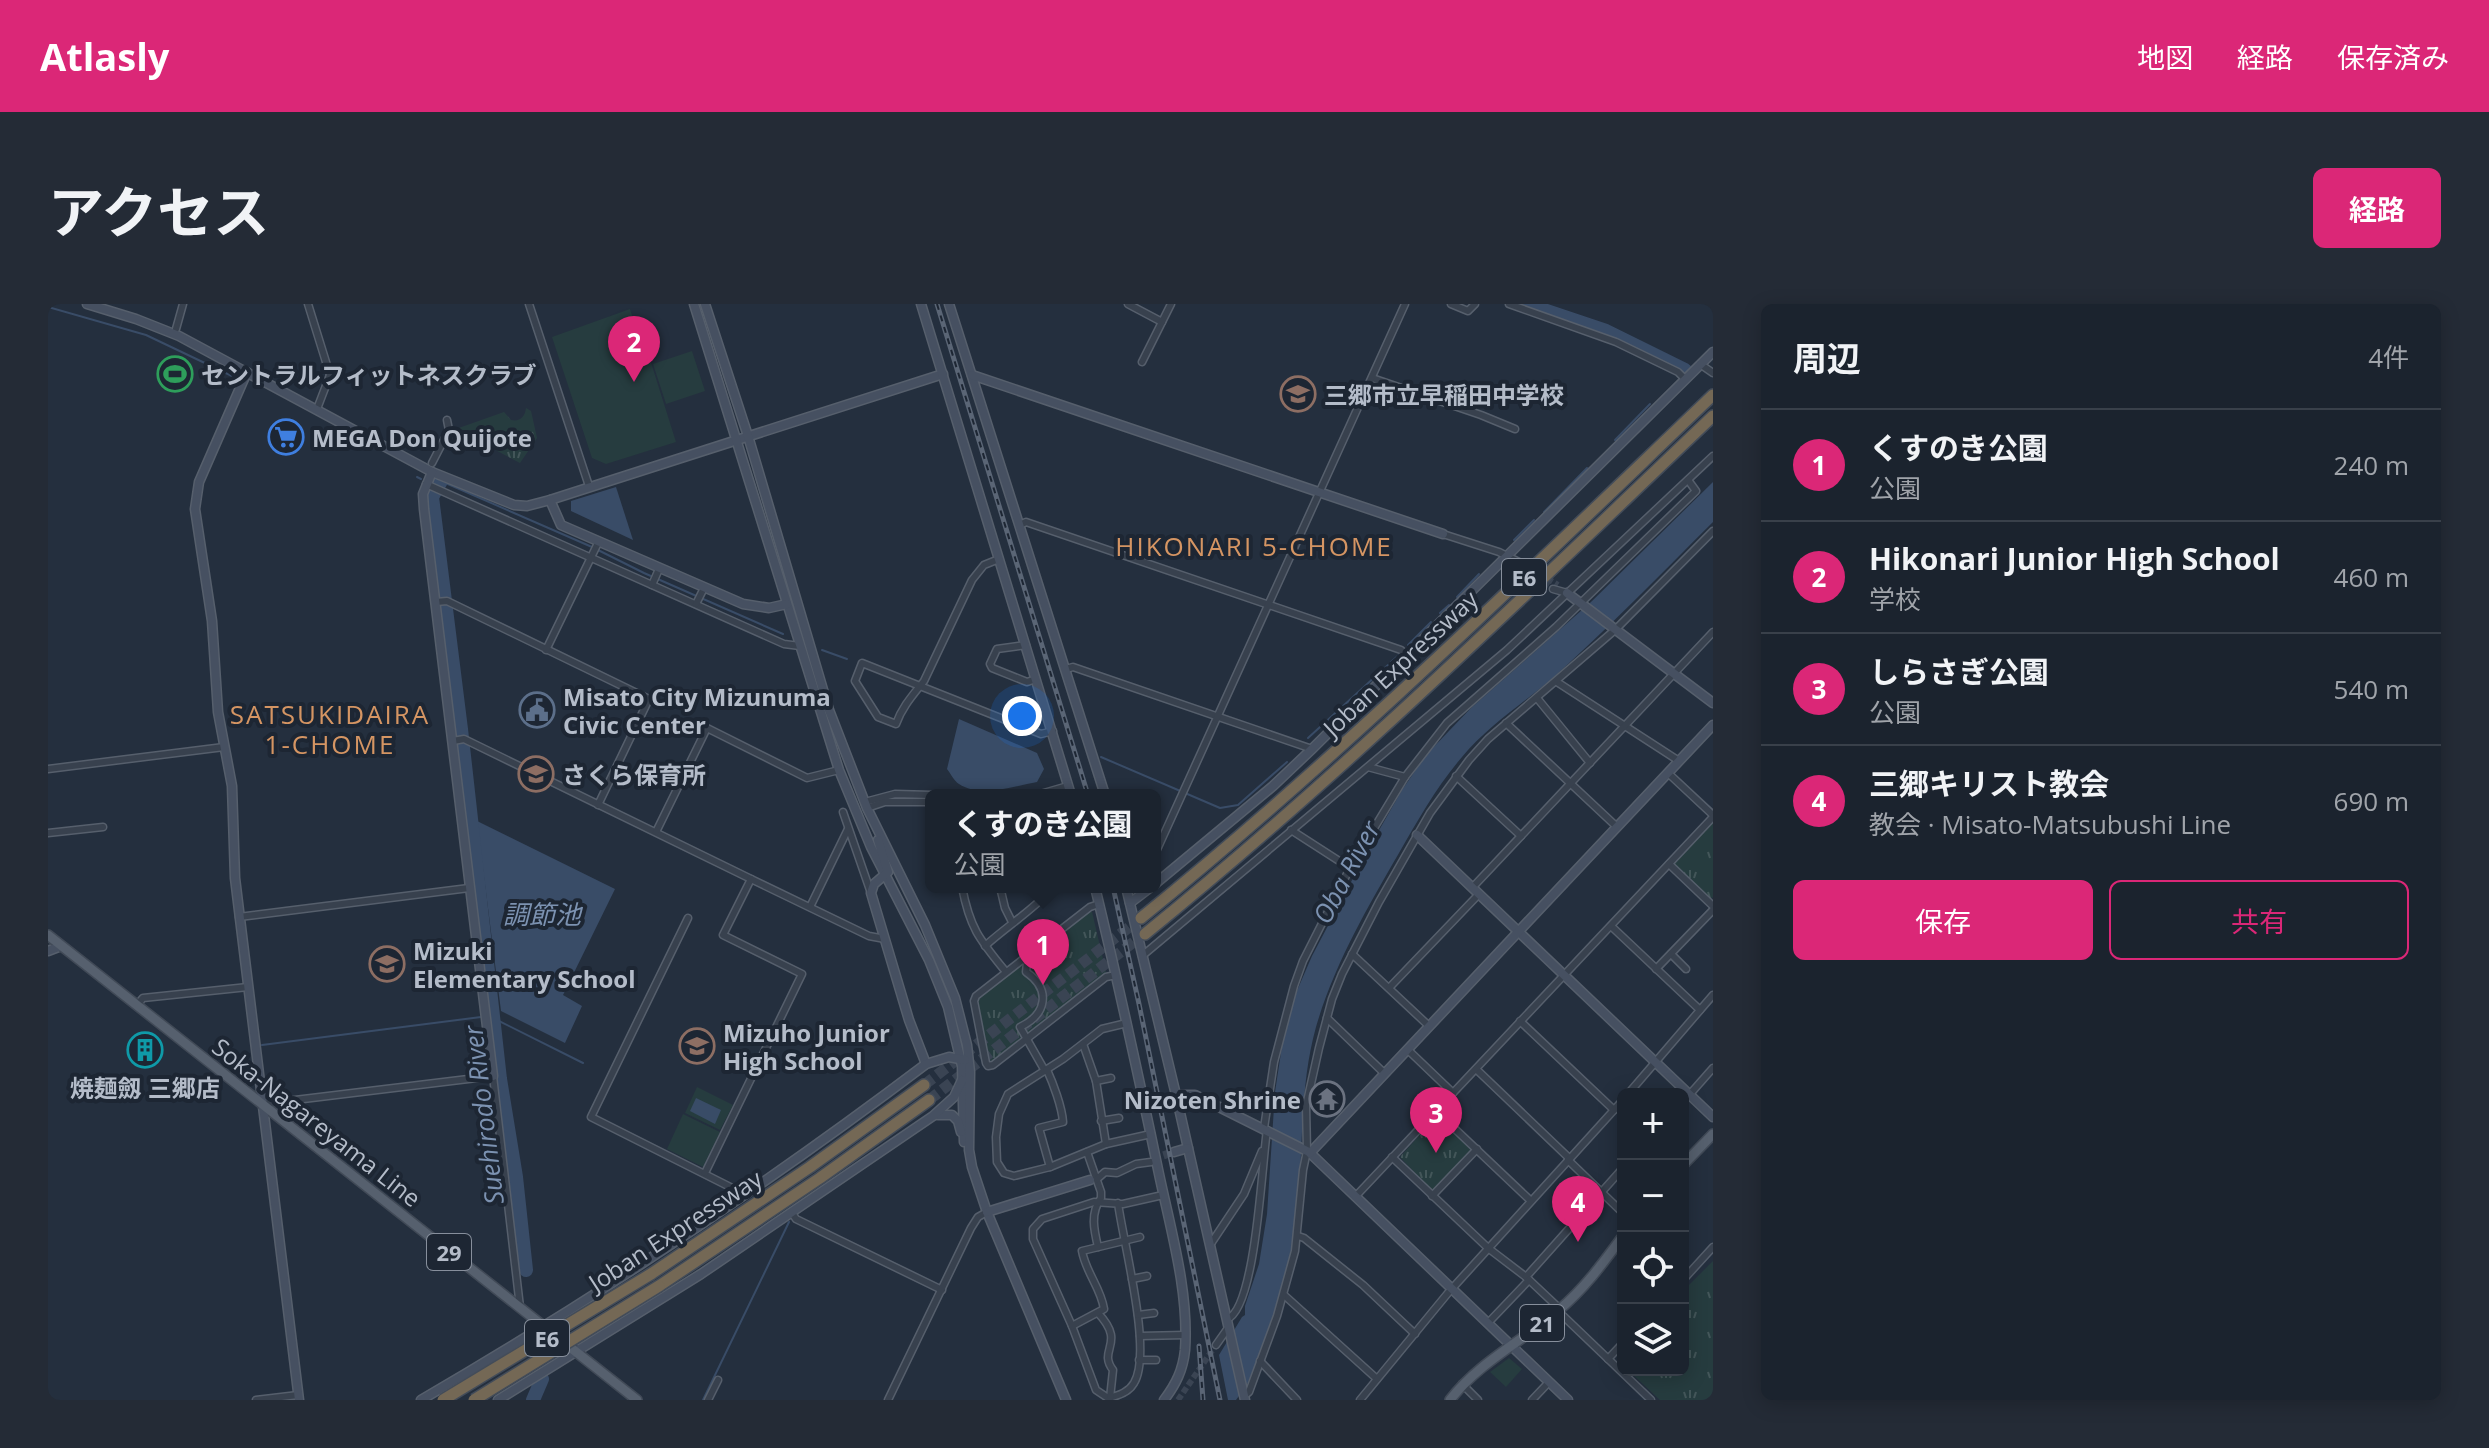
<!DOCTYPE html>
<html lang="ja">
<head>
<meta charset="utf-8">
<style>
  :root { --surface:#1b232e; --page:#242b36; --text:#f1f3f6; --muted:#a0a4aa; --line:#39404a; --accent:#db2777 }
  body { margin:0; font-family:"Open Sans","Noto Sans JP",sans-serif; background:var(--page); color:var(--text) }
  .controls { position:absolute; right:24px; bottom:24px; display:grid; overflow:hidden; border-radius:12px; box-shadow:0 4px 20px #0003 }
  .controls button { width:72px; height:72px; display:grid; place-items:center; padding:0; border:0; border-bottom:2px solid var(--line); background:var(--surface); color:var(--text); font:40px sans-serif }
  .you { position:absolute; left:974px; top:412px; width:28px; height:28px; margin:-20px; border:6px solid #fff; border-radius:50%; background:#1a73e8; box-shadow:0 0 0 12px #1a73e833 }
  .badge { display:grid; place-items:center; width:52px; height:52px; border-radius:50%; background:var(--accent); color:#fff; font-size:26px; font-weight:700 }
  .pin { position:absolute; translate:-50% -66px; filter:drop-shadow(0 2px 4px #0008) }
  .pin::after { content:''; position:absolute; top:42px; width:28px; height:24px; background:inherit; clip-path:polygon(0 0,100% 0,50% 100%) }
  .popup { position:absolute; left:877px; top:485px; width:236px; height:104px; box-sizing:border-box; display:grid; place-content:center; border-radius:12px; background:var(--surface); filter:drop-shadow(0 2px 6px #0005); font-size:26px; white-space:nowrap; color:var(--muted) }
  .popup b { font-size:30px; color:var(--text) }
  .popup::after { content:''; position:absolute; left:50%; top:100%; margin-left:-16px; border:16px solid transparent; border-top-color:var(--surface) }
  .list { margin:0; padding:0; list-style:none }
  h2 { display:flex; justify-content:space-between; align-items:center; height:104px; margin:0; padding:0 32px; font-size:34px }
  h2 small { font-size:26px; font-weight:400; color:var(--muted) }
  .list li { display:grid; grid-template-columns:52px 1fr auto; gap:24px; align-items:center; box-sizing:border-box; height:112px; padding:0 32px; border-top:2px solid var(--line) }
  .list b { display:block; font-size:30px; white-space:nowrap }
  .list p { margin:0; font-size:26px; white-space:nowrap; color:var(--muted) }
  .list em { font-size:26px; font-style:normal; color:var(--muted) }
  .actions { display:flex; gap:16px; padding:24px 32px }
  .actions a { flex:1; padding:18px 0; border:2px solid var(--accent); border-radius:12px; text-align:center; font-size:28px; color:var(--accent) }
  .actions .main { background:var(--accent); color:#fff }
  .icon { flex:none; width:44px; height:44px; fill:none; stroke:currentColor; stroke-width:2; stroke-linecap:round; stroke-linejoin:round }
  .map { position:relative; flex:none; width:1665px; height:1096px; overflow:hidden; border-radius:12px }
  header { display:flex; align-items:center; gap:48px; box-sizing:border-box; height:112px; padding:0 40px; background:var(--accent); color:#fff }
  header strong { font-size:38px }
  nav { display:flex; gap:44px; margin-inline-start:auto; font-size:28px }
  .intro { display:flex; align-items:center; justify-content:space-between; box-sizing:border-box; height:192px; padding:0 48px }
  h1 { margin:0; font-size:56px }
  .button { padding:20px 36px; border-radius:12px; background:var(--accent); color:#fff; font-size:28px; font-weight:700 }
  main { display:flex; gap:48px; padding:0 48px }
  aside { flex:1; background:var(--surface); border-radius:12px; box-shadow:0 4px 20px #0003 }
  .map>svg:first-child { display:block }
</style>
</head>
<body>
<header>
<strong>Atlasly</strong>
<nav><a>地図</a><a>経路</a><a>保存済み</a></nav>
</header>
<div class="intro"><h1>アクセス</h1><a class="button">経路</a></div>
<main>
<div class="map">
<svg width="1665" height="1096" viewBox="0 0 1665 1096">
  <defs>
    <pattern id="park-tufts" width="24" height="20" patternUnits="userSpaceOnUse" patternTransform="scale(2)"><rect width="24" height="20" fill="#263c3f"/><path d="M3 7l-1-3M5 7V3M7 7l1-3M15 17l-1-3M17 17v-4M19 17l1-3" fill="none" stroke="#435659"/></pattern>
  </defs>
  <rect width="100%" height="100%" fill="#242f3e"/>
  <g fill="#263c3f">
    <polygon points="582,5 590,30 595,33 628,138 558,160 544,154 504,33"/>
    <polygon points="644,47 657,87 618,100 605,60"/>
    <polygon points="649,783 685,801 672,826 637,809"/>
    <polygon points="635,810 672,828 655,863 619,845"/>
    <polygon points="1461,1054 1474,1065 1458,1083 1442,1068"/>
  </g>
  <g fill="url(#park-tufts)">
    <path d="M478,104L483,107L489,134L472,159L408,125L456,108L463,116C472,118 477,113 478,104Z"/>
    <polygon points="1665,518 1665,593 1663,595 1626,560"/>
    <polygon points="1041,607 1044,608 1058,668 944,757 941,756 929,698 931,694"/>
    <polygon points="1387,814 1391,814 1424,847 1388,886 1383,886 1352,853"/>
    <polygon points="1665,957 1665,1096 1612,1096 1580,1066 1635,1066 1635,987"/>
  </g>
  <g fill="#394c67">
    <path d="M1665,178V218C1612,271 1560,324 1505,374C1474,400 1440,422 1414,453C1389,482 1370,516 1351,549C1319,604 1286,661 1268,723C1251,784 1256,845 1249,908C1243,968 1222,1026 1199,1081L1188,1096H1180L1171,1051L1194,1013L1197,1011V1002L1211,960L1219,910L1227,788L1234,742L1248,689L1264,652L1322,542L1354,486L1378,451L1423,404L1543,298Z"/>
    <polygon points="568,183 585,236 523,207 523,197"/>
    <path d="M911,415L989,449L996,465L989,478C967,482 932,494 911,480C906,477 903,470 899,465Z"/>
    <polygon points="429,517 567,585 515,691 534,702 517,739 453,707"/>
    <polygon points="648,794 673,806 667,820 642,807"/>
  </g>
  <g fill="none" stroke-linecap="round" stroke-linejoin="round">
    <g stroke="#394c67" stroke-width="2">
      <polyline points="0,3 98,31 184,72"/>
      <polyline points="1567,136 1602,100"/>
      <polyline points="369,173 373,175"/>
      <polyline points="393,177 544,243"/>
      <polyline points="1496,208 1539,164"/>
      <polyline points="1466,236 1486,216"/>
      <polyline points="550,246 596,269 735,330"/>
      <polyline points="1409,293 1431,270"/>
      <polyline points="1392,309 1401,301"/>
      <polyline points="1360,341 1383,318"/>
      <polyline points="774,346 799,355"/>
      <polyline points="1343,358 1352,350"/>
      <polyline points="1260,434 1340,361"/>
      <polyline points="1053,453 1172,504 1190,501 1239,458"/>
      <polyline points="445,714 535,759"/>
      <polyline points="214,741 433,713"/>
      <polyline points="655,1096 741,918"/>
    </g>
    <g stroke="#394c67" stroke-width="14">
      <polyline points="1478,0 1558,27 1637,66"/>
      <polyline points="393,177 384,193 413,425 452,775 468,873 478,966"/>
      <polyline points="485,1096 494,1075"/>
    </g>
    <g stroke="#3a4453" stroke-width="6" stroke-dasharray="6 3" stroke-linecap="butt">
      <polyline points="1473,264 1505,285"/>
      <polyline points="1484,265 1510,281"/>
      <polyline points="1130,1096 1168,1041"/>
    </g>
    <polyline stroke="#3a4453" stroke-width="8" stroke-dasharray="8 4" stroke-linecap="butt" points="1104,855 1126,848"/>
    <g stroke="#3a4453" stroke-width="11" stroke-dasharray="11 5.5" stroke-linecap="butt">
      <polyline points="876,781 1093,614"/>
      <polyline points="881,796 1096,630"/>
    </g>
    <defs>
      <g id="street">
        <polyline points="260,0 282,71 269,105"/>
        <polyline points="481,0 541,182"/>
        <polyline points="1080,0 1114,18"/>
        <polyline points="1403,0 1420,7 1427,0"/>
        <polyline points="1461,0 1568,38 1630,68 1637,75"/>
        <polyline points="128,25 135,0"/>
        <polyline points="1094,58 1123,0"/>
        <polyline points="1652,60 1665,69"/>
        <polyline points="1324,74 1433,111 1467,125"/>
        <polyline points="384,159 401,126 399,116"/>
        <polyline points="378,180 736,340 752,342"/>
        <polyline points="972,221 978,218 1353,346 1359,352"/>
        <polyline points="1395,230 1451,248 1477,261"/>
        <path d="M951,255L936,261L924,276L876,377C865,391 854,403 848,420L830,413L807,377L814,359L993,430L1005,427"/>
        <polyline points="604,281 611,265"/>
        <polyline points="1505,285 1519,289"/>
        <polyline points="388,298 399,297 601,395 550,501"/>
        <polyline points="648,300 656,284"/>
        <polyline points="978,341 949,345 942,360 944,364 979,378 988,375"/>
        <polyline points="498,346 550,239"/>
        <polyline points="1018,365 1025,363 1264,445"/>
        <polyline points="1509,378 1631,457"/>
        <polyline points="1489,394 1542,459"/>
        <polyline points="1458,419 1569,523"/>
        <polyline points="405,437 416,435 703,575"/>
        <polyline points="1320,463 1357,473"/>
        <polyline points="0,465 176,443"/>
        <polyline points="1620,469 1665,511"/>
        <polyline points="1408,472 1473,532"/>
        <polyline points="989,491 1020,482"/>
        <polyline points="817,498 847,490 884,491"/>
        <polyline points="819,504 837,498 883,498"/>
        <polyline points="795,508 823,589"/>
        <polyline points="1243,526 1302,564"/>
        <polyline points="608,528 659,424 759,474 791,466"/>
        <polyline points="0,529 55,523"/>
        <polyline points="1107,550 1357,0"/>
        <polyline points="1621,560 1665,602"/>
        <path d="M914,583C922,625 932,636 958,668"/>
        <polyline points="952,583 957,604 964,618"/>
        <polyline points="1424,584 1665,328"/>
        <polyline points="1051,600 1042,603 928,692 926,697 938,759 940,762 945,761 1058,673 1068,671"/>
        <polyline points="762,603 800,525"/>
        <polyline points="191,613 421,584"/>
        <polyline points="640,614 543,813 698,891"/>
        <polyline points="1563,622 1652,706"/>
        <path d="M937,642C958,623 982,608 1002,587L1000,583"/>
        <polyline points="1304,650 1381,722"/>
        <polyline points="1623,650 1638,665"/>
        <polyline points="1094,652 1459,346 1665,152"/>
        <path d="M975,655L979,659L978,668C1004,686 998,711 972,723L997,767"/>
        <polyline points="1608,665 1665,606"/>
        <polyline points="1341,684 1431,590"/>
        <polyline points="89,701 95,694 200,683"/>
        <polyline points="1279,714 1336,769"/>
        <polyline points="1472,717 1566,806"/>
        <polyline points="1079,719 1054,725 1015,755 960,790 951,810 948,833 949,858 956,869 966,872 1002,863 1058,840 1103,830"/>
        <polyline points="1035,740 1048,777 1058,840"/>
        <polyline points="1359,745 1405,789"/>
        <polyline points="1428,765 1521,854"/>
        <path d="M999,766C1005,779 1014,803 1015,818L991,824L1002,863"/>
        <polyline points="1048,777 1063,774"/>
        <polyline points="1580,790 1665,691"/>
        <polyline points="1635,798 1665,764"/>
        <polyline points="214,800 445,772 472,1003"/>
        <polyline points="1388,807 1483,897"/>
        <polyline points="1053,817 1071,814"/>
        <polyline points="1216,824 1226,758 1246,682 1255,657 1302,564 1357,473 1399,419 1508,323 1648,187 1640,176"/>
        <path d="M1039,848L1053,888V894C1042,909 1046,926 1050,943"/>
        <polyline points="1344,853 1440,944 1478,973 1512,1005"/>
        <polyline points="1520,856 1575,909"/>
        <polyline points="657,869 754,670 675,631 703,575 821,632 837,635"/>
        <polyline points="1049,875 1057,868 1069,869 1088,860 1103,858"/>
        <polyline points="1384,892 1429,845"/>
        <polyline points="1307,893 1665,513"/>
        <path d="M1070,899C1075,938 1105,1048 1086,1079C1081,1088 1070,1092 1060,1094L1048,1086L1024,1022L985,935V925L994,915L1046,898L1075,900L1115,891"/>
        <polyline points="744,909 748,915 894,986"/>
        <polyline points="1250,932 1256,934 1315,981 1367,1030"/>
        <polyline points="1162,941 1196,890 1214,847"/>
        <polyline points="1478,973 1575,864"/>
        <polyline points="1084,975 1099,972"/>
        <polyline points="1635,976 1665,943"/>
        <polyline points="1236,991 1329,1075"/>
        <polyline points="1510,1007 1603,1096"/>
        <path d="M1050,1009C1079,1040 1049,1045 1065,1066L1062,1094"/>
        <polyline points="1090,1011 1106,1009"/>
        <path d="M1179,1015C1208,1005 1214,857 1219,826"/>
        <polyline points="1440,1019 1481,976"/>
        <path d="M1024,1022L1056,1005C1053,984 1038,969 1034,947L1092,933"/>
        <polyline points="1092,1032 1137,1031"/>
        <polyline points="1168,1041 1180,1024"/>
        <polyline points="1560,1055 1575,1039"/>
        <polyline points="1091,1056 1108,1056"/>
        <polyline points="1212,1057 1249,1096"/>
        <polyline points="1414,1080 1430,1096"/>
        <polyline points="1196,1092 1201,1088 1229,1012 1247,947 1255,866 1259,847 1258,802 1271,744 1284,695 1294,670 1331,598 1382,509 1421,456 1440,435 1568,325 1665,227"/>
        <polyline points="208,1096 250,1091"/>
        <polyline points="660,1096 670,1076"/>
        <polyline points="840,1096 923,924 930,913 939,908"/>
        <polyline points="1312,1096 1400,989 1575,796"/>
        <polyline points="1484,1096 1501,1078"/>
      </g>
      <g id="secondary">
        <polyline points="39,0 88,15 131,32 384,168 466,201 479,202 502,196 895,70"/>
        <polyline points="646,0 791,466 823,543 881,656 900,703 914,762 916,838"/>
        <polyline points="657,0 700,132 781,406 819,504 877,621 907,694 919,741 922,768 921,846 924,863 939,908 1018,1096"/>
        <polyline points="873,0 1023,491"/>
        <polyline points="901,0 1057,491"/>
        <polyline points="199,68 151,178 147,205 164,317 170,408 184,482 187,574 251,1096"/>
        <polyline points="924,71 1395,230"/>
        <polyline points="384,168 375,190 376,205 445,772"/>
        <polyline points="502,196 513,221 695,300 721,304 739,300"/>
        <polyline points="1519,289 1665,399"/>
        <polyline points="1369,531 1665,813"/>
        <polyline points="830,536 840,568 826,580 823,589 861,716 878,760"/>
        <polyline points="1107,580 1225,482 1264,445 1665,48"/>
        <path d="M1047,583C1070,678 1091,774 1111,870C1123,927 1141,988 1137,1046C1135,1066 1128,1080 1116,1096"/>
        <polyline points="1078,583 1128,791 1197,1096"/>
        <polyline points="1082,599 1103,583"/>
        <polyline points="0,647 13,642"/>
        <polyline points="1128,791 1147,791 1261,848 1520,1096"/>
        <polyline points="890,811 904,811 910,817 913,828"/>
        <polyline points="1126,848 1140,844"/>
        <polyline points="1262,849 1665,421"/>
        <polyline points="939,908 1042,876"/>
        <path d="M373,1096C548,994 717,882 878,760L901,753L917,756"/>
        <polyline points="450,1096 653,970 885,812 906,793 914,776"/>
      </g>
      <g id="primary">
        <polyline points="0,631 589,1096"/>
        <polyline points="1635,861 1665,830"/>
        <path d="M1402,1096C1431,1058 1475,1037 1511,1006C1537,984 1555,959 1575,932"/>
      </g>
      <g id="highway">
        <path d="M1093,614C1294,451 1478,270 1665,91"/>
        <path d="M1097,630C1297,468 1479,289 1665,112"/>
        <polyline points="603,970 762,863 876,781"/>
        <polyline points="611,982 772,874 881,796"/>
      </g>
    </defs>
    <use href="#street" stroke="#565f6c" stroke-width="9"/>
    <use href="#secondary" stroke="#565f6c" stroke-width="11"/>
    <use href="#primary" stroke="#414a57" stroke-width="12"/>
    <use href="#highway" stroke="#434c59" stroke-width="14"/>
    <use href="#street" stroke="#38414e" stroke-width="6"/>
    <use href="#secondary" stroke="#465061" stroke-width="8"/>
    <use href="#primary" stroke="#56606e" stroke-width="9"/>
    <use href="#highway" stroke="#746855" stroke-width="11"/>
    <defs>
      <g id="rail">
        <polyline points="889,0 1040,491"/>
        <polyline points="1065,583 1091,700 1172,1096"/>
        <polyline points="1151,1042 1155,1096"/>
      </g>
    </defs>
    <use href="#rail" stroke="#5a6575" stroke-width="5"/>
    <use href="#rail" stroke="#1d2633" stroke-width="2" stroke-dasharray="6" stroke-linecap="butt"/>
    <defs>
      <g id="highway-bridge">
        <polyline points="395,1096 603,970"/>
        <polyline points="426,1096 611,982"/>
      </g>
    </defs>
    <use href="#highway-bridge" stroke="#434c59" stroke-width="14" stroke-linecap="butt"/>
    <use href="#highway-bridge" stroke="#746855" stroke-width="11"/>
  </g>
  <defs>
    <symbol id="stadium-ring" viewBox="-11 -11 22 22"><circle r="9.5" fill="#1d2633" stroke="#2e9e5b" stroke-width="1.5"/><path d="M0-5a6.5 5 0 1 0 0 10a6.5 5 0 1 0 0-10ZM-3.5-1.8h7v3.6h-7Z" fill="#2e9e5b"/></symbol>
    <symbol id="school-ring" viewBox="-11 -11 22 22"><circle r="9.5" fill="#1d2633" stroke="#8d6e63" stroke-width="1.5"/><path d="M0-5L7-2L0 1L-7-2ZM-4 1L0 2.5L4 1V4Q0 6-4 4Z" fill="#8d6e63"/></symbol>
    <symbol id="supermarket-ring" viewBox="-11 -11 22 22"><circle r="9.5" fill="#1d2633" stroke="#3f7fe0" stroke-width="1.5"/><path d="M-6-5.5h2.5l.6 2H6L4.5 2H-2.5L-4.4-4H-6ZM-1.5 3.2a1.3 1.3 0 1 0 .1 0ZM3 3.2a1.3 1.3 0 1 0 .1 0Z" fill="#3f7fe0"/></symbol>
    <symbol id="civic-ring" viewBox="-11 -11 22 22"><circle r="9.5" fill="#1d2633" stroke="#5c6f8a" stroke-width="1.5"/><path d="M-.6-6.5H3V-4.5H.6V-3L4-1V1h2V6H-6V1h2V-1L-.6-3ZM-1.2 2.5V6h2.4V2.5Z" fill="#5c6f8a"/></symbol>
    <symbol id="building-ring" viewBox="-11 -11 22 22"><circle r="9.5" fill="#1d2633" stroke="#0f9aa8" stroke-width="1.5"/><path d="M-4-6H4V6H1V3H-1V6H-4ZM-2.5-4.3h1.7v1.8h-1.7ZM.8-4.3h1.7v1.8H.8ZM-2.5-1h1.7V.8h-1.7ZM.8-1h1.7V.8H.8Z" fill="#0f9aa8"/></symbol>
    <symbol id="temple-ring" viewBox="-11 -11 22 22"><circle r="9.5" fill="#1d2633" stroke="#6b7280" stroke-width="1.5"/><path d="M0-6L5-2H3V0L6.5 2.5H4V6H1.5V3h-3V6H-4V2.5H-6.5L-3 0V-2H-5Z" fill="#6b7280"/></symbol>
  </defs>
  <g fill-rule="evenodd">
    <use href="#stadium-ring" x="107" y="50" width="40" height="40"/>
    <use href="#school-ring" x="1230" y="70" width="40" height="40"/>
    <use href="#supermarket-ring" x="218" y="113" width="40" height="40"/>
    <use href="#civic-ring" x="469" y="386" width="40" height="40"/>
    <use href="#school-ring" x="468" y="450" width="40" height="40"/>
    <use href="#school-ring" x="319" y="640" width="40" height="40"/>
    <use href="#school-ring" x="629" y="722" width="40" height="40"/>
    <use href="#building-ring" x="77" y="726" width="40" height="40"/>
    <use href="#temple-ring" x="1259" y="775" width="40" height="40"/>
  </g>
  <g text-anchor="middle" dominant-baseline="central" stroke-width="8" stroke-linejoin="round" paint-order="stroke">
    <g fill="#1d2633" stroke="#878f9c" stroke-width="2">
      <rect x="1454" y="255" width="44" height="36" rx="6"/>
      <rect x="379" y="930" width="44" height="36" rx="6"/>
      <rect x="1472" y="1001" width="44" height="36" rx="6"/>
      <rect x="477" y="1016" width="44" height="36" rx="6"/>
    </g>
    <g font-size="22" font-weight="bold" fill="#b4bcc9">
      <text x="1476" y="273">E6</text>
      <text x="401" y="948">29</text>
      <text x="1494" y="1019">21</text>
      <text x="499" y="1034">E6</text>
    </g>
    <g font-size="24" font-weight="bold" fill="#b4bcc9" stroke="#1d2633" text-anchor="start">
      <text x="153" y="70">セントラルフィットネスクラブ</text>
      <text x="1276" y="90">三郷市立早稲田中学校</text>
      <text x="264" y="133">MEGA Don Quijote</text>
      <text x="515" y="392">Misato City Mizunuma<tspan x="515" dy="28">Civic Center</tspan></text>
      <text x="514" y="470">さくら保育所</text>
      <text x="365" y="646">Mizuki<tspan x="365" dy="28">Elementary School</tspan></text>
      <text x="675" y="728">Mizuho Junior<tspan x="675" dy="28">High School</tspan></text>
      <text x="97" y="783" text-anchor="middle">焼麺劔 三郷店</text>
      <text x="1253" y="795" text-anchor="end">Nizoten Shrine</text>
    </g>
    <g font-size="24" fill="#b4bcc9" stroke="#1d2633">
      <text transform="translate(1352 359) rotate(-43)">Joban Expressway</text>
      <text transform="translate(269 818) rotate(38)">Soka-Nagareyama Line</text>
      <text transform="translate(627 926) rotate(-33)">Joban Expressway</text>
    </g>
    <g font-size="26" letter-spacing="2" fill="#d59563" stroke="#1d2633">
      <text x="1206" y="242">HIKONARI 5-CHOME</text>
      <text x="282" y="410">SATSUKIDAIRA<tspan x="282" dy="30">1-CHOME</tspan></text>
    </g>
    <g font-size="26" font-style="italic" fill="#7c92b1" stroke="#1d2633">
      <text transform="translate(1298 568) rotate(-62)">Oba River</text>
      <text x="494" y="610">調節池</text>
      <text transform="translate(435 811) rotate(-97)">Suehirodo River</text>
    </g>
  </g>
</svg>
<div class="controls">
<button>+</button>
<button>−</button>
<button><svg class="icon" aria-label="locate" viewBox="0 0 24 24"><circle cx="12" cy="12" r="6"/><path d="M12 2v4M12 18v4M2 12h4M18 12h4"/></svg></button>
<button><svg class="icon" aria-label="layers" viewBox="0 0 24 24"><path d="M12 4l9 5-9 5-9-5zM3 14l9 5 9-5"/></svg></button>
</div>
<div class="you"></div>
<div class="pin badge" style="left:995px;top:681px">1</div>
<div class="popup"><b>くすのき公園</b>公園</div>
<div class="pin badge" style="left:586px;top:78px">2</div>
<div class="pin badge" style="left:1388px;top:849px">3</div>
<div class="pin badge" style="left:1530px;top:938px">4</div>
</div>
<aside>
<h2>周辺<small>4件</small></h2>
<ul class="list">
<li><span class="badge">1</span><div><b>くすのき公園</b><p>公園</p></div><em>240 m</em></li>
<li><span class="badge">2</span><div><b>Hikonari Junior High School</b><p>学校</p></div><em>460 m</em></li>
<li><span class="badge">3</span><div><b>しらさぎ公園</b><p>公園</p></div><em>540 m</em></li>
<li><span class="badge">4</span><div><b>三郷キリスト教会</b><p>教会 · Misato-Matsubushi Line</p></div><em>690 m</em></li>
</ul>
<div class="actions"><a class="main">保存</a><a>共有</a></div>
</aside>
</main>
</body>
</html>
